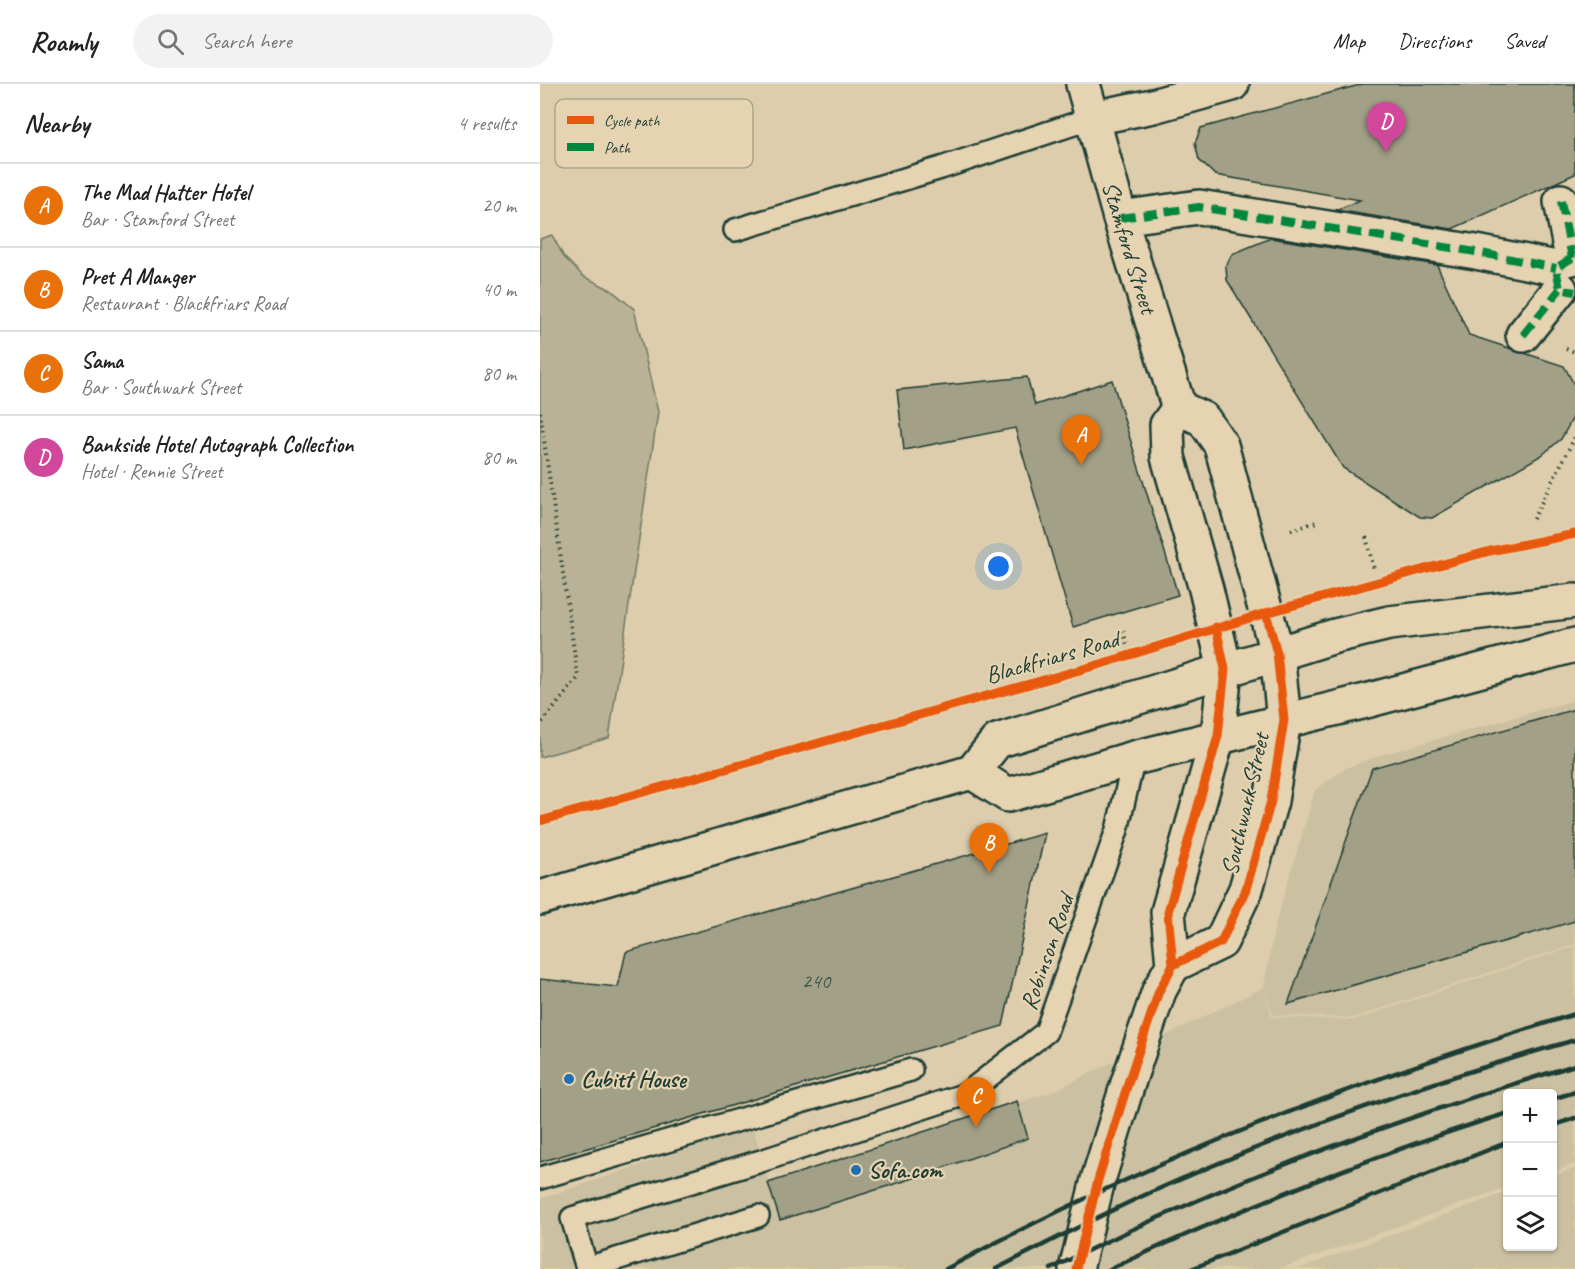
<!DOCTYPE html>
<html lang="en">
<head>
<meta charset="utf-8">
<style>
  :root { --surface:#fff; --page:#f2f2f2; --text:#222; --muted:#767676; --line:#e0e0e0; --accent:#0b8043 }
  body { margin:0; font-family:Caveat,sans-serif; background:var(--page); color:var(--text) }
  .controls { position:absolute; right:18px; bottom:18px; display:grid; overflow:hidden; border-radius:6px; box-shadow:0 2px 4px #0004 }
  .controls button { width:54px; height:54px; display:grid; place-items:center; padding:0; border:0; border-bottom:2px solid var(--line); background:var(--surface); color:var(--text); font:30px sans-serif }
  .you { position:absolute; left:459px; top:483px; width:21px; height:21px; margin:-15px; border:4px solid #fff; border-radius:50%; background:#1a73e8; box-shadow:0 0 0 9px #1a73e833 }
  .badge { display:grid; place-items:center; width:39px; height:39px; border-radius:50%; background:var(--accent); color:#fff; font-size:20px; font-weight:700 }
  .pin { position:absolute; translate:-50% -50px; filter:drop-shadow(0 2px 3px #0008) }
  .pin::after { content:''; position:absolute; top:32px; width:21px; height:18px; background:inherit; clip-path:polygon(0 0,100% 0,50% 100%) }
  .list { margin:0; padding:0; list-style:none }
  h2 { display:flex; justify-content:space-between; align-items:center; height:78px; margin:0; padding:0 24px; font-size:26px }
  h2 small { font-size:20px; font-weight:400; color:var(--muted) }
  .list li { display:grid; grid-template-columns:39px 1fr auto; gap:18px; align-items:center; box-sizing:border-box; height:84px; padding:0 24px; border-top:2px solid var(--line) }
  .list b { display:block; font-size:22px; white-space:nowrap }
  .list p { margin:0; font-size:20px; white-space:nowrap; color:var(--muted) }
  .list em { font-size:20px; font-style:normal; color:var(--muted) }
  .icon { flex:none; width:33px; height:33px; fill:none; stroke:currentColor; stroke-width:2; stroke-linecap:round; stroke-linejoin:round }
  .map { position:relative; flex:none; width:1035px; height:1185px; overflow:hidden }
  header { display:flex; align-items:center; gap:36px; box-sizing:border-box; height:84px; padding:0 30px; background:var(--surface); border-bottom:2px solid var(--line) }
  header strong { font-size:28px }
  nav { display:flex; gap:33px; margin-inline-start:auto; font-size:21px }
  .search { width:420px; height:54px; background:var(--page); display:flex; align-items:center; gap:15px; box-sizing:border-box; padding:0 21px; border-radius:33px; color:var(--muted); font-size:22px }
  main { display:flex }
  aside { flex:1; background:var(--surface) }
  .map>svg:first-child { display:block }
</style>
</head>
<body>
<header>
<strong>Roamly</strong>
<div class="search"><svg class="icon" aria-label="search" viewBox="0 0 24 24"><circle cx="10" cy="10" r="6"/><path d="M15 15l6 6"/></svg>Search here</div>
<nav><a>Map</a><a>Directions</a><a>Saved</a></nav>
</header>
<main>
<aside>
<h2>Nearby<small>4 results</small></h2>
<ul class="list">
<li><span class="badge" style="background:#e8710a">A</span><div><b>The Mad Hatter Hotel</b><p>Bar · Stamford Street</p></div><em>20 m</em></li>
<li><span class="badge" style="background:#e8710a">B</span><div><b>Pret A Manger</b><p>Restaurant · Blackfriars Road</p></div><em>40 m</em></li>
<li><span class="badge" style="background:#e8710a">C</span><div><b>Sama</b><p>Bar · Southwark Street</p></div><em>80 m</em></li>
<li><span class="badge" style="background:#d1479c">D</span><div><b>Bankside Hotel Autograph Collection</b><p>Hotel · Rennie Street</p></div><em>80 m</em></li>
</ul>
</aside>
<div class="map">
<svg width="1035" height="1185" viewBox="0 0 1035 1185">
  <rect width="100%" height="100%" fill="#ddcdac"/>
  <filter id="ink" filterUnits="userSpaceOnUse"><feTurbulence type="fractalNoise" baseFrequency=".0167" numOctaves="2"/><feDisplacementMap in="SourceGraphic" scale="12" xChannelSelector="R" yChannelSelector="G"/><feConvolveMatrix kernelMatrix="1 2 1 2 8 2 1 2 1" color-interpolation-filters="sRGB"/></filter>
  <g filter="url(#ink)">
    <g fill="#cbc0a1">
      <polygon points="1035,616 1035,860 813,934 733,931 724,906 732,933 814,936 1035,862 1035,1080 1013,1088 1012,1010 968,1010 967,1103 739,1185 0,1185 0,1115 213,1043 229,1099 514,1007 724,903 734,845 775,706 806,684 841,671"/>
      <polygon points="1035,1084 1035,1185 758,1185 967,1108 968,1162 1012,1162 1013,1092"/>
    </g>
    <polygon fill="#bab296" stroke="#6c7865" stroke-width="1.5" points="12,151 24,173 43,192 71,206 94,225 118,328 69,654 0,673 0,155"/>
    <g fill="#a2a087" stroke="#1f3d34" stroke-width="1.5">
      <polygon points="823,0 1035,0 1035,90 912,145 796,126 820,116 675,91 659,76 655,59 661,44"/>
      <polygon points="731,154 897,181 929,251 1024,282 1035,302 1035,330 1021,355 1002,371 892,434 880,433 803,384 687,196 686,182 692,170"/>
      <polygon points="487,293 495,321 572,296 638,511 533,543 475,344 364,366 357,306"/>
      <polygon points="1035,625 1035,837 748,920 832,684"/>
      <polygon points="505,749 463,942 0,1078 0,895 78,903 86,868"/>
      <polygon points="477,1017 488,1054 377,1093 240,1136 228,1099"/>
    </g>
    <g fill="none" stroke-linecap="round" stroke-linejoin="round">
      <defs>
        <g id="service">
          <polyline points="195,146 401,84 552,34"/>
          <polyline points="0,1094 371,986"/>
          <polyline points="218,1132 47,1184 32,1134 221,1077 426,1010 506,948 577,746 594,674"/>
        </g>
        <g id="pedestrian">
          <polyline points="1021,117 1032,174"/>
          <polyline points="580,134 659,123 936,168 1016,184"/>
          <polyline points="983,251 1020,205"/>
        </g>
        <polyline id="minor" points="552,34 613,22 692,0"/>
        <g id="primary">
          <path id="s1" d="M543,0L580,134L639,324L663,335L681,361L737,569L744,636L731,717L706,805L681,858L633,881"/>
          <polyline points="432,688 468,711 594,674 826,617 1035,561"/>
          <polyline points="0,814 432,688 457,657 795,552 849,539 1035,517"/>
          <polyline points="536,1185 558,1096 589,996 619,907 633,881 628,828 678,652 685,585 666,505 628,373 627,341 639,324"/>
        </g>
      </defs>
      <use href="#service" stroke="#1f3d34" stroke-width="26"/>
      <use href="#pedestrian" stroke="#1f3d34" stroke-width="38"/>
      <use href="#minor" stroke="#1f3d34" stroke-width="38"/>
      <use href="#primary" stroke="#1f3d34" stroke-width="38"/>
      <g stroke="#1f3d34" stroke-width="4" stroke-dasharray="1.5 4.5" stroke-linecap="butt">
        <polyline points="1026,265 1035,268"/>
        <polyline points="0,328 38,594 0,641"/>
        <polyline points="993,435 1035,353"/>
        <polyline points="751,446 777,438"/>
        <polyline points="826,453 834,485"/>
        <polyline points="583,547 587,561"/>
      </g>
      <use href="#service" stroke="#e5d3b1" stroke-width="21"/>
      <use href="#pedestrian" stroke="#e5d3b1" stroke-width="33"/>
      <use href="#minor" stroke="#e5d3b1" stroke-width="33"/>
      <use href="#primary" stroke="#e5d3b1" stroke-width="33"/>
      <g stroke="#1f3d34" stroke-width="4.5">
        <polyline points="1012,1015 1035,1008"/>
        <polyline points="1012,1042 1035,1034"/>
        <path d="M406,1185C606,1076 818,997 1035,930"/>
        <path d="M456,1185C506,1160 556,1133 607,1110C746,1048 889,997 1035,956"/>
        <path d="M511,1185C677,1100 856,1035 1035,981"/>
        <path d="M570,1185C700,1125 831,1071 968,1029"/>
        <polyline points="651,1185 968,1058"/>
      </g>
      <g stroke="#00873e" stroke-width="8" stroke-dasharray="15 8" stroke-linecap="butt">
        <polyline points="1021,117 1032,174"/>
        <polyline points="580,134 659,123 936,168 1016,184"/>
        <polyline points="1032,174 1016,184 1020,205 1035,208"/>
        <polyline points="983,251 1020,205"/>
      </g>
      <defs>
        <g id="cycleway">
          <polyline points="0,737 561,580 726,529 950,467 1035,450"/>
          <polyline points="633,881 681,858 706,805 731,717 744,636 737,569 726,529"/>
          <polyline points="536,1185 558,1096 589,996 619,907 633,881 628,828 678,652 685,585 676,543"/>
        </g>
      </defs>
      <use href="#cycleway" stroke="#e5d3b1" stroke-width="13"/>
      <use href="#cycleway" stroke="#e8590c" stroke-width="9"/>
    </g>
  </g>
  <g fill="#1f6fb2" stroke="#e5d3b1" stroke-width="2">
    <circle cx="29" cy="995" r="6"/>
    <circle cx="316" cy="1086" r="6"/>
  </g>
  <g text-anchor="middle" dominant-baseline="central" stroke-width="4.5" stroke-linejoin="round" paint-order="stroke">
    <g font-size="21" fill="#405649">
      <text x="276" y="897">240</text>
    </g>
    <g font-size="24" fill="#1f3d34" stroke="#e5d3b1">
      <text stroke="none"><textPath href="#s1" startOffset="170">Stamford Street</textPath></text>
      <text transform="translate(512 573) rotate(-16)">Blackfriars Road</text>
      <text transform="translate(705 720) rotate(-77)">Southwark Street</text>
      <text transform="translate(507 868) rotate(-71)">Robinson Road</text>
    </g>
    <g font-size="24" font-weight="bold" fill="#1f3d34" stroke="#e5d3b1" text-anchor="start">
      <text x="41" y="995">Cubitt House</text>
      <text x="328" y="1086">Sofa.com</text>
    </g>
  </g>
  <rect x="15" y="15" width="198" height="69" rx="9" fill="#e5d3b1" stroke="#aaa68c" stroke-width="1.5"/>
  <rect x="27" y="32" width="27" height="8" fill="#e8590c"/>
  <rect x="27" y="59" width="27" height="8" fill="#00873e"/>
  <g font-size="16" fill="#1f3d34">
    <text x="64" y="42">Cycle path</text>
    <text x="64" y="69">Path</text>
  </g>
</svg>
<div class="controls">
<button>+</button>
<button>−</button>
<button><svg class="icon" aria-label="layers" viewBox="0 0 24 24"><path d="M12 4l9 5-9 5-9-5zM3 14l9 5 9-5"/></svg></button>
</div>
<div class="you"></div>
<div class="pin badge" style="left:541px;top:381px;background:#e8710a">A</div>
<div class="pin badge" style="left:449px;top:789px;background:#e8710a">B</div>
<div class="pin badge" style="left:436px;top:1043px;background:#e8710a">C</div>
<div class="pin badge" style="left:846px;top:68px;background:#d1479c">D</div>
</div>
</main>
</body>
</html>
